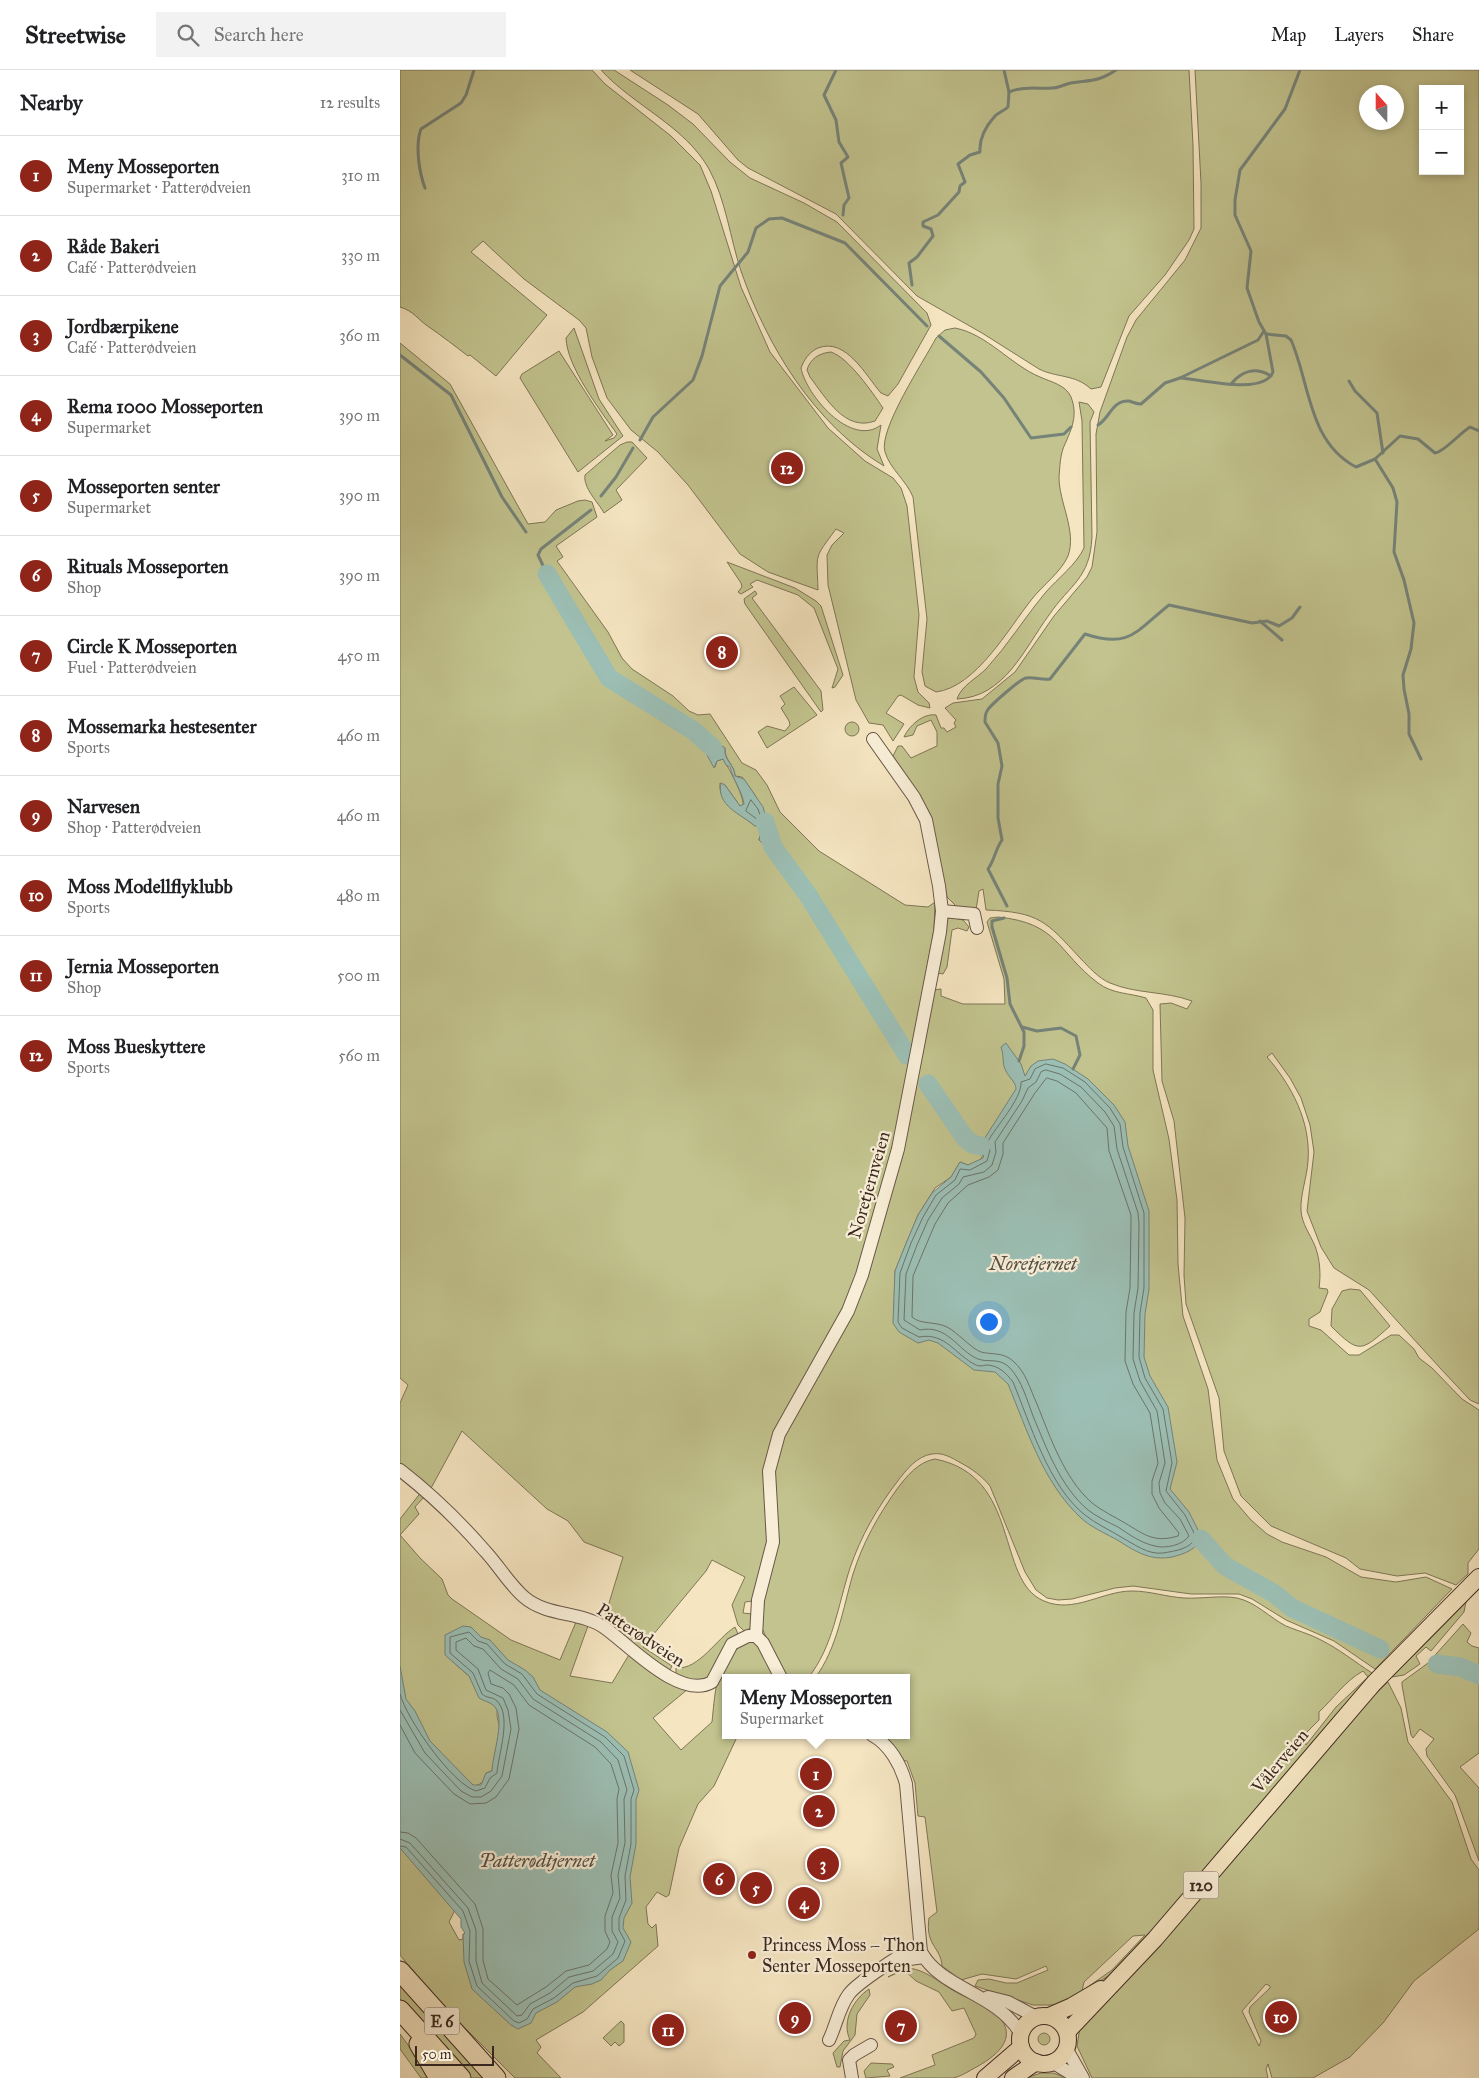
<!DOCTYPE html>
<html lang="en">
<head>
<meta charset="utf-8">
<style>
  :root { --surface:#fff; --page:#f2f2f2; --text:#202124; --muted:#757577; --line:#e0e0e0; --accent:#8f2418 }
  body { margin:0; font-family:"IM FELL Great Primer",serif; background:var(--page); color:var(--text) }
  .controls { position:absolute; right:15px; top:15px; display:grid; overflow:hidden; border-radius:0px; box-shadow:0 2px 8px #0003 }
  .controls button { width:45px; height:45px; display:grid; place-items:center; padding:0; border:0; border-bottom:1px solid var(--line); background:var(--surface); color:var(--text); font:25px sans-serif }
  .compass { position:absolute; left:959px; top:15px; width:45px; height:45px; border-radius:50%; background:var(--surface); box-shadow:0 2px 8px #0003; rotate:339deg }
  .scale { position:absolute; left:15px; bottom:12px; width:79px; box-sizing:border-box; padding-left:5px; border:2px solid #3c281f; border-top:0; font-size:14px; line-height:18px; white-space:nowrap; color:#3c281f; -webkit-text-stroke:4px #f8eed7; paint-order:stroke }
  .you { position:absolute; left:588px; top:1251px; width:18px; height:18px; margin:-12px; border:4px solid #fff; border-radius:50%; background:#1a73e8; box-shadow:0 0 0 8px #1a73e833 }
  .badge { display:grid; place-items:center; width:32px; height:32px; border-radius:50%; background:var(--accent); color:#fff; font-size:16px; font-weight:700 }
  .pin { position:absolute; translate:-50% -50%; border:2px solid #fff; box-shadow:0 1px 5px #0006 }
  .popup { position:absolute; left:322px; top:1604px; width:188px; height:65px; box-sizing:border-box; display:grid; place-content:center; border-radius:0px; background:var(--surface); filter:drop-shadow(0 1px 4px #0005); font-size:16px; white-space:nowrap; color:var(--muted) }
  .popup b { font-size:19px; color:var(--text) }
  .popup::after { content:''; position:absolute; left:50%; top:100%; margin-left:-10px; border:10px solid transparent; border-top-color:var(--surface) }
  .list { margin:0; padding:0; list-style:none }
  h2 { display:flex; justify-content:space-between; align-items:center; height:65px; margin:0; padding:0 20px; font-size:21px }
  h2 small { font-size:16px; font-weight:400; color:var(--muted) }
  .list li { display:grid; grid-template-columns:32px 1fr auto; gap:15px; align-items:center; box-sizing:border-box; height:80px; padding:0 20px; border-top:1px solid var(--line) }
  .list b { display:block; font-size:19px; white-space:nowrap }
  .list p { margin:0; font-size:16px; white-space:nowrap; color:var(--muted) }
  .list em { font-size:16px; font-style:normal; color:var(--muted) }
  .icon { flex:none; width:28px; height:28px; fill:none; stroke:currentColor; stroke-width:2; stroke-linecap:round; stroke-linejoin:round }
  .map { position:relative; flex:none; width:1079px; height:2008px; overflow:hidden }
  header { display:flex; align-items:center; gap:30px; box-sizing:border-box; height:70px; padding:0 25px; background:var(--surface); border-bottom:1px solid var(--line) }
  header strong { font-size:24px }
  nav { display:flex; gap:28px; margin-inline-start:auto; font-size:18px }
  .search { width:350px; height:45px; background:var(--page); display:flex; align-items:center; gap:12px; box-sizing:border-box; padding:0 18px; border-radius:0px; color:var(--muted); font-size:19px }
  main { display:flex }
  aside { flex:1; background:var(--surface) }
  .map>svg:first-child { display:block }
</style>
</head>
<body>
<header>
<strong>Streetwise</strong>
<div class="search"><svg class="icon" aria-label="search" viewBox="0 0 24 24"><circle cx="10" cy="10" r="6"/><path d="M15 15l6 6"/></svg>Search here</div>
<nav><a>Map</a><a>Layers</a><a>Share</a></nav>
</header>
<main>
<aside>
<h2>Nearby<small>12 results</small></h2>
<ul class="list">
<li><span class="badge">1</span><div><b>Meny Mosseporten</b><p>Supermarket · Patterødveien</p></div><em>310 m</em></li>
<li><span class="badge">2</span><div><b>Råde Bakeri</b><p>Café · Patterødveien</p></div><em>330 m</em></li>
<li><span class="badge">3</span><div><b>Jordbærpikene</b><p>Café · Patterødveien</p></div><em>360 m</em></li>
<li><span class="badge">4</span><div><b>Rema 1000 Mosseporten</b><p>Supermarket</p></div><em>390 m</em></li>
<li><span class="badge">5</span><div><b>Mosseporten senter</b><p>Supermarket</p></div><em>390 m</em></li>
<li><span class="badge">6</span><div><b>Rituals Mosseporten</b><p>Shop</p></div><em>390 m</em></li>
<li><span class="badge">7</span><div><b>Circle K Mosseporten</b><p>Fuel · Patterødveien</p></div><em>450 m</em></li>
<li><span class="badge">8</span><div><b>Mossemarka hestesenter</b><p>Sports</p></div><em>460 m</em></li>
<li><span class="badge">9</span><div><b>Narvesen</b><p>Shop · Patterødveien</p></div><em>460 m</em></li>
<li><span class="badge">10</span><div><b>Moss Modellflyklubb</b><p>Sports</p></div><em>480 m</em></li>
<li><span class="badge">11</span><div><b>Jernia Mosseporten</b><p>Shop</p></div><em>500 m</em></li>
<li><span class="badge">12</span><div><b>Moss Bueskyttere</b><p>Sports</p></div><em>560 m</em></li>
</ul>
</aside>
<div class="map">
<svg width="1079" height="2008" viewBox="0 0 1079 2008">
  <rect width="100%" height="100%" fill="#f5e5c1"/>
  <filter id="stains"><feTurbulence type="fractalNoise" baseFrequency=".004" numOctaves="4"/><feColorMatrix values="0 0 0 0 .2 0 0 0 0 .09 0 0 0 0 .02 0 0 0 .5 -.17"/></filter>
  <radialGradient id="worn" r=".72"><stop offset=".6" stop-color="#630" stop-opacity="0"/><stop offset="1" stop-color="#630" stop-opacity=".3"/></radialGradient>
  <g fill="#c2c38e" stroke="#7f7656" fill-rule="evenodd">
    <path d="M0,0H192L205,14L271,66L300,95L311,121L341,217L370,282L428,358L465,391L493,408L501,418L507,436L519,545L514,607L518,622L529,633L530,638L518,635L501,625L498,626L486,643L504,654L493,671L483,655L469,653L456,630L428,515L427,485L432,475L444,463L436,459C413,490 417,483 418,520L368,502L340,484L288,415L258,382L231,360L207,328L192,287L186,258L179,250L124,209L83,171L71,182L147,245L96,306L70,285L68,286C55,276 42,266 29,257C18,250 14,241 0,237Z"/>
    <path d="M201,0H214L268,35L293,54L330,92L350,108L404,133L437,152L527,243L531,255L498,314L488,326L481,323C466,306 446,267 418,278C409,282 404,290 401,298C406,325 451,378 481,355L477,379L484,396C414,354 367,276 341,201C330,168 326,130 309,99C285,56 234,36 201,0Z"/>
    <path d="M230,0H789L793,75L794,159L789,170L765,205L729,246L701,317L691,319C675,304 657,308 639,299L582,263L517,226L436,144L348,98L338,90L298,44Z"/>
    <path d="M795,0H1079V1334L1070,1330L1041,1299L969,1220L934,1198L921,1177L907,1141L914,1082L910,1055L901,1028L890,1008L872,983L867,987C892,1016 911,1052 908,1091C907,1108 900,1124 901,1141C902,1154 910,1164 915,1176C920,1189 921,1205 919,1218L927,1219L928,1222L920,1242L909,1249V1256L921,1260L949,1285H959L991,1265H999L1014,1279L1019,1288L1032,1298L1062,1329L1079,1340V1479L1068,1493V1504L1056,1515L1025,1503L997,1506L960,1499L946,1488L871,1456L841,1426L824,1381L819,1328L786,1234L784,1205L785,1148L774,1051L762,1011L760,934L771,933L787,939L792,931C765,921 736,924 710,913C698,908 689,897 680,888C646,851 639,842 586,840L583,819L579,821L576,840L557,837L547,827L530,744L493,686L498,676H502L511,688L537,676V662L531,650L517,656L513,665L504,667C509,656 523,643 536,645L541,658H544L547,662L556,657L554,653L556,650L545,638L553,633L582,629L615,602L654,546L687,507L692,497L697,462L696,364L700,342L727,267L736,250L785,190L801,158V113ZM1023,19H1060V101H1023ZM966,22H996V52H966Z"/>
    <path d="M174,258L199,329L223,366L178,402L120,308L122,304L159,281L213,365L205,371L214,368L217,364C200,340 167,297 166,268Z"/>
    <path d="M555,258C587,264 611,295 640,307C651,312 666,315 671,327C678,345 672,358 665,374C660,384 660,396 659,407C659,433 677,461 668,486C661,502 642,516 632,529C608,559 576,617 536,622L525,616L522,602L527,549L513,427C506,410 490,399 485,382C478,360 524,291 536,268L545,260Z"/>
    <path d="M0,273L50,314L128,454L145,452L156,440L178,431L185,430L192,432L197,447L156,476L163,487L157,491L208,562L222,588L232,599L273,626L289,641L298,645L310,644L342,693L356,700L367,715L380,742L419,781L505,835L528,837L535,832L534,859L495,1072L451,1225L399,1320L364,1419L367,1472L353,1531L345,1532L343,1543L352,1544L351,1557L345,1562L338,1555L332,1535L345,1507L312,1490L306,1501L243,1577L272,1596L269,1602L203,1553L223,1487L184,1472L168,1451L147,1439L62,1361L30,1420L0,1396V1333L8,1315L0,1308ZM296,660L325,678C324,690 335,695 335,706L342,707L355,725L369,754L359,770L363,754L355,756C341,744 318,735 320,713L325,715L340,736L343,735C344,726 328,696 323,689L317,691L315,697L294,662Z"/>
    <path d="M431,282C449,288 472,322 483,338L475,351C445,362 426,328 410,307L407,300C410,289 419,283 431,282Z"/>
    <path d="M679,332L688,334L694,342L690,352L692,467C690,509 670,514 649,545C624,579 605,627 557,629C561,616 577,608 586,599C608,575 625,547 646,522C658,508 676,495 684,478L682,351Z"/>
    <path d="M227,372H232L247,388L216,420L222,430L204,443C198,432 183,418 185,405L220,375Z"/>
    <polygon points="327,492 395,518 416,531 421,536 443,605 435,617 432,618 438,599 414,538 398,525 357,510 350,514 353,517 341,524 338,522 342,517 341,513"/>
    <polygon points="355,521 357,524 352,528 421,621 423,640 421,642 345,534 344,529"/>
    <polygon points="394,617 417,645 367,678 358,662 367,656 385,661 390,655 389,651 381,638 385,634 380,626"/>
    <circle cx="452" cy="659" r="7"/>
    <polygon points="550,847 563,850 569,857 567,861 558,858 552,860 547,897 543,904 537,903 545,852"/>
    <path d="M598,847C659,853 657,882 698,913C712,924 730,923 746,928L753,940V1000L769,1069L777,1130L778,1194L783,1246L808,1319L817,1390L833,1429L851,1450L867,1464L882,1472L926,1487L961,1507L996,1512L1026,1507L1052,1519L975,1599L934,1571L886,1550L852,1529L839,1524H791L733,1516L715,1518L672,1529L658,1530L647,1528L636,1520L625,1502L590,1416C582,1406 572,1399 561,1393C552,1388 543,1382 532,1384C517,1386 506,1400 497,1412C477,1438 461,1466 450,1498C438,1535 433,1577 408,1608H384L362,1558L374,1398L382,1368L485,1146L503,1082L534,920L541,919V926L563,934H605L604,909L587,852L590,848ZM585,1080L548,1253L494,1238L495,1201L518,1145L535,1118L551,1107L560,1092L568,1095L580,1091Z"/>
    <path d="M950,1219L960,1220L990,1256C961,1282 959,1284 931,1256L932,1239L942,1221Z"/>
    <path d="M535,1389C622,1406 595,1511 644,1531C674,1544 702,1521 732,1521C750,1521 767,1527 784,1528C802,1529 820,1525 837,1528C856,1532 870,1548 886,1556C898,1561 910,1564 921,1570C939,1579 955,1592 972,1603L748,1866L708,1906L670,1931L654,1935H633L575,1916L578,1910L589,1909L606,1913H617L648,1900L646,1896L616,1909L582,1904L561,1910L542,1896C541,1877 525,1876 529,1848L537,1842L525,1747L518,1746L515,1713L507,1691L501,1690L479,1665H506V1608H415C437,1579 443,1538 453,1504C463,1472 478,1446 497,1419C507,1406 518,1392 535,1389ZM963,1601L968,1607L936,1637L906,1675L905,1664L919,1650V1642C934,1628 945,1611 963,1601ZM745,1865L712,1900L682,1921L684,1912L733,1866Z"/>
    <path d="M22,1421L30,1428H23L15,1437L19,1444L0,1465L20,1488L42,1509L48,1525L52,1529L111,1570L160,1590L176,1552L189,1553L170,1606L212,1613L230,1583L288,1619L253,1648L281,1680L312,1652C316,1614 315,1599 344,1570L357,1573L376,1608H326V1665H338L314,1716L298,1734L279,1778L269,1825L266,1827L257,1822L246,1837L248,1854L252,1858L256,1854L258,1876L183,1942L136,1970L141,1977L137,1983L161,2008H115L39,1932L0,1885V1744L51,1822L55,1840L49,1852L59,1870L63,1869V1864L232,1833L133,1608L52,1591L69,1606L98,1622L97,1646L100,1659L92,1701L86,1703C83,1715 79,1716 67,1716L0,1660V1449Z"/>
    <polygon points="1066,1532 1064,1542 1031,1581 1026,1577 1016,1586 1020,1594 1004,1605 992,1607"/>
    <polygon points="1063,1554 1071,1563 1067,1572 1072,1576 1079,1578 1079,1683 1060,1697 1079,1718 1079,1791 1055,1725 1027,1686 1026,1679 1034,1669 1020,1659 1013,1668 1011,1665 1002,1615 1002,1612 1028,1593"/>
    <path d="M335,1557L338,1564L331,1569L311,1607L297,1613L276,1605V1598C299,1600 317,1568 335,1557Z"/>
    <path d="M988,1612L1001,1638L1008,1672L1052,1732L1071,1789L1079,1800V1859L1014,1911L983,1953L950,1987L913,2008H872L868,1994L866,1999L868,2008H692L677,1976L680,1957L968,1631ZM866,1914L870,1916V1918L850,1937L849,1942L861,1971L859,1976L842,1941Z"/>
    <path d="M505,1898C525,1898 539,1913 556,1922C571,1931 591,1934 601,1949C619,1973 588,1991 571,2000C566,2003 559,2007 553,2008C537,2008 517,2008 500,2008L535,1995L532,1985L574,1968L576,1964L564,1938L552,1941L539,1922L516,1911L504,1900L488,1907Z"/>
    <polygon points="0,1913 86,2008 71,2008 0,1930"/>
    <path d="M469,1919L470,1925L457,1944L455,1965L443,1981L440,1997H437L433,1983L444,1971L450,1970C441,1951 454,1929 469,1919Z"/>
    <polygon points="221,1951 224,1954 224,1972 219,1976 215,1972 211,1976 203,1968"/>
    <circle cx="644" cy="1969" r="6"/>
    <polygon points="0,1964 32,2008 21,2008 0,1979"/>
    <polygon points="471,1993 492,1994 494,1997 487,2000 490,2006 466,2008 464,2001"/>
    <polygon points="641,2003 653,2003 667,2008 626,2008"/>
  </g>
  <g fill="#9cbfb5" stroke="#768379">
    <path d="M296,660L325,678C323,690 335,695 335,706L344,709L363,737L367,751L378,764L377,775L366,777L359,770L363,754L355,756C341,744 316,736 321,713L325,715L340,736L344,734C343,723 333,710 330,697L326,695L323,689L317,691L314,698L294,661Z"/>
    <path d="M606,973L621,994L625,1006L631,996L638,991L653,989L665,994L688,1009L714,1035L725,1052L728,1076L749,1141V1219L745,1244L744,1287L750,1306L768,1337L777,1392L770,1419L789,1442L801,1466C799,1479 784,1484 772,1487C751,1491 736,1482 719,1471C707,1464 690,1457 680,1447C643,1412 627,1360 608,1314L595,1302L574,1300L538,1273L529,1270L518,1273L499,1262L493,1253L495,1201L507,1171L518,1145L532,1123L551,1107L560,1092L568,1095L583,1088L585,1080L581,1074L616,1019C616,1012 609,1008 606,1001C602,995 604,985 601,977Z"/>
    <path d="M63,1556L71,1557L81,1567L90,1570L108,1590L125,1600L133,1607L140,1620L207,1662L228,1682L239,1720L236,1730V1774L230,1807L232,1833L224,1848L223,1858L231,1872L223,1891L210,1900L201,1910L192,1914L175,1917L157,1932L136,1943L131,1953L118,1959L111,1955L72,1919L64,1892L63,1865L65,1863L61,1857V1849L0,1778V1596L6,1629L15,1641L30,1671L73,1715H81L86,1703L92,1701C92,1686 107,1646 93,1635C90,1632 83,1631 79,1628L69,1606L45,1585V1565Z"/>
  </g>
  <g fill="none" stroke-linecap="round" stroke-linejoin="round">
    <g stroke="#6c746a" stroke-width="1">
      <polygon points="351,730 358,739 361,748 358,750 346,741"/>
      <path d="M646,994L663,998L685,1012L710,1038L720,1054L723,1077L744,1143V1218L740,1243L739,1287L745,1308L763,1339L772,1393L766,1421L785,1445L796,1467C791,1479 775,1481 763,1483C748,1485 734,1474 721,1467C710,1460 696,1454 685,1445C649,1417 630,1353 613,1312C606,1303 599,1296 588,1295C584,1295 580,1297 576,1295C555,1285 546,1262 519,1267L502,1258L498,1252L500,1203L511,1173L523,1147L536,1125L555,1110L560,1099L570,1100L587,1091L590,1080L587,1073C596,1056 622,1029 621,1012L630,1009L635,999Z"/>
      <path d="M646,1000L660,1004L681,1017L705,1042L714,1056L717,1079L738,1143L739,1154L738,1218L734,1243L733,1289L740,1311L757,1341L765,1393L759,1413L760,1423L765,1433L780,1449L789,1466C783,1475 765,1479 755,1476C741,1473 730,1465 718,1457C708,1452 697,1447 688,1440C660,1416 647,1379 633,1346C627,1330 622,1311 610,1298C599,1287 589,1293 578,1289C558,1281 548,1254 520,1260L504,1250L506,1204L517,1175L528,1150L542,1128L559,1114L563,1107L584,1102L592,1095L596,1082L595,1072L622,1031L628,1018L636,1012L641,1002Z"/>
      <path d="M647,1008L657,1011L676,1023L707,1058L709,1081L731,1145V1154L730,1218L726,1242L725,1291L733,1314L750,1343L758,1393L752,1411V1424L759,1438L779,1463L778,1466C754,1473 745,1465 725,1453C715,1447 702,1441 692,1433C664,1408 651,1369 637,1334C630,1319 626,1302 613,1291C603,1282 593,1285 581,1282C572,1279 557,1262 547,1257C535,1251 521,1255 512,1247L513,1206L535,1154L548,1133L568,1115L589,1107L598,1100L603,1084V1073L635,1023Z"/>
      <path d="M0,1624C6,1648 52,1714 76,1721L85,1718L90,1708L97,1703C98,1685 113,1645 96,1630C92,1627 86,1628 82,1624L73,1603L50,1583V1567L69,1562L78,1571L87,1574L105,1594L122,1604L137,1624L205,1667L224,1686L234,1720L231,1729V1774L225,1806L226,1830L219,1848V1860L225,1871L218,1888L197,1906L173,1913L154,1928L133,1939L127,1949L119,1953L114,1951L77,1916L69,1891L70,1861L63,1841L6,1777L0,1776"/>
      <polyline points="0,1640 25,1683 61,1721 72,1727 81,1727 91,1721 102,1706 111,1659 108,1640 103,1628 86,1620 78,1599 56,1580 56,1572 66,1568 74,1576 83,1579 101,1599 118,1609 133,1629 201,1672 218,1690 227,1720 224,1729 225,1773 218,1805 220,1828 212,1847 212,1861 218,1872 213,1884 193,1901 169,1907 150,1923 130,1934 122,1945 117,1946 82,1913 76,1891 76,1860 68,1838 10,1773 0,1769"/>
      <polyline points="0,1655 15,1683 54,1724 70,1734 86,1733 96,1727 109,1709 119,1659 116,1638 109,1624 103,1618 91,1614 88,1603 90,1600 114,1615 129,1635 195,1677 211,1694 219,1719 217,1729 218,1773 211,1805 213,1823 205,1846 205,1861 210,1872 207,1879 189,1895 166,1901 146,1917 117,1935 88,1909 83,1890 83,1859 75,1834 16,1768 8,1763 0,1762"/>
    </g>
    <g stroke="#768379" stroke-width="3">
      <polyline points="436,0 424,25 436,50 439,72 448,87 441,93 449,128 444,135 443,145"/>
      <polyline points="604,0 609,22"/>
      <path d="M25,118C19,102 15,75 21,59L61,33L66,25L74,0"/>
      <path d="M512,215L509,193L517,187L533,166L531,159L523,156V152L538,145L559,122L560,116L565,112L558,94L570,85L580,82C579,69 586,56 595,46C599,42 604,41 608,37L609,22C624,16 637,19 652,18C659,18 665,14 671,13C691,10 698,12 716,0"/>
      <path d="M866,264L886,266L891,270C910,313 908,372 956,397L975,389L1000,366L1018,369L1035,383C1044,382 1060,363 1070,357L1079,361"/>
      <polyline points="539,266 581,302 604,328 631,368 664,364 671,357"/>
      <polyline points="0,285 51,325 102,427 126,462"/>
      <path d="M780,308C801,309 863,326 873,302L866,264L859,252L847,218L851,181L835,145V130L840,100L885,39L900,0"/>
      <polyline points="949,311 955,321 977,343 983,383"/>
      <path d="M831,314C842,300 856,297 871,306"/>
      <path d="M698,355C710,348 712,330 729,331C733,332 736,334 741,334L765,313L780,308L858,270L864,261"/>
      <polyline points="240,370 253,347 293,310 302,286 320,216 348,182 356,158 369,149 382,148 445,173 527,256"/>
      <polyline points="975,389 993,418 997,432 994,482 1004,510 1014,553 1011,579 1003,605 1004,619 1009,644 1009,664 1021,689"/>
      <polyline points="201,426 216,407 233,378"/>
      <polyline points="147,504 138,485 141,479 191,440"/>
      <polyline points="860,551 882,570"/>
      <path d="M607,836L588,799C595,789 595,780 602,770L598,748V714L602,696L598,673L585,652C585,649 585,644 587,641C590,635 622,608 626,608C635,607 641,610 650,609L685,564C730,579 736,561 769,535L852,553L867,551L879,556L892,548L900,537"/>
      <polyline points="604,848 592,851 592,857 607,908 610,934 624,962 624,976 619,991"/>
      <polyline points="622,957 637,961 661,958 676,966 680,985 673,999"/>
    </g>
    <g stroke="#9cbfb5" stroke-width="19">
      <polyline points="147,504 209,608 294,661 313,678"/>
      <polyline points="365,752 373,777 408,825 507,985"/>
      <polyline points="528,1014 565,1068 572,1074 581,1076"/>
      <polyline points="801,1469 825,1496 875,1524 892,1538 980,1579"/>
      <polyline points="1037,1594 1060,1597 1079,1605"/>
    </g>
    <defs>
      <g id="minor">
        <polyline points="542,841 574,844 577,858"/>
        <path d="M0,1400C31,1424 59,1451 85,1481C99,1496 109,1514 124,1527C147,1547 181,1541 205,1558C229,1575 281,1631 312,1612L332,1574L348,1566H356L363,1573L381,1608"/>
        <polyline points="356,1566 358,1530 373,1472 369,1401 379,1364 448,1241 462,1205 498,1079 540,862 542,841 539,816 526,750 514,727 473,669"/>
        <path d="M472,1665C490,1675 501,1695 506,1714L521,1882C542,1920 596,1922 621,1964"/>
        <polyline points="495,1891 524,1887"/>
        <polyline points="588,1927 608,1932 636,1947"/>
        <path d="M429,1970C436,1956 439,1937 449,1924C457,1913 507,1880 519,1876"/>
        <polyline points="666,1978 683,2008"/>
        <polyline points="652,1992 678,2008"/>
        <polyline points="452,2008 449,1990 454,1985 471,1975"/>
      </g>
      <g id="major">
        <polyline points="649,1946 672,1936 701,1919"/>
        <circle cx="644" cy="1970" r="24"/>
        <polyline points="667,1962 755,1869 974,1613 1079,1507"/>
        <polyline points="585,2008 621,1977"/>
        <polyline points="613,2008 636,1992"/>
      </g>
      <g id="highway">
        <polyline points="0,1901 96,2008"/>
        <polyline points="0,1940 61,2008"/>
        <polyline points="19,1974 39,2008"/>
      </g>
    </defs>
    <use href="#minor" stroke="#6a5748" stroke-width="14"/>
    <use href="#major" stroke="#3c281f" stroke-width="18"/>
    <use href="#highway" stroke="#3c281f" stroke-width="21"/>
    <use href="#minor" stroke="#f8eed7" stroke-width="12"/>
    <use href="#major" stroke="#f5e5c1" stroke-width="16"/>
    <use href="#highway" stroke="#f5e5c1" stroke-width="19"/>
  </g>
  <circle fill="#8f2418" stroke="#f8eed7" stroke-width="2" cx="352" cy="1885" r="5"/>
  <g text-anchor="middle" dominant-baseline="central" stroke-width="4.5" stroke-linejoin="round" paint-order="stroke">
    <g fill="#f8eed7" stroke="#746356" stroke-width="1">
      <rect x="783.5" y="1801.5" width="35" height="27" rx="4"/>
      <rect x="24.5" y="1937.5" width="35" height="27" rx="4"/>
    </g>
    <g font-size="16" font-weight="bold" fill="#3c281f">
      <text x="801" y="1815">120</text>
      <text x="42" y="1951">E 6</text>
    </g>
    <g font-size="18" fill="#3c281f" stroke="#f8eed7">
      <text transform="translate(469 1115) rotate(-74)">Noretjernveien</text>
      <text transform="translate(241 1565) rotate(33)">Patterødveien</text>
      <text transform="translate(880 1691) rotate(-50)">Vålerveien</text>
    </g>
    <g font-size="18" fill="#3c281f" stroke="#f8eed7" text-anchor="start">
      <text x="362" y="1875">Princess Moss – Thon<tspan x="362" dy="21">Senter Mosseporten</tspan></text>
    </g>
    <g font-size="19" font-style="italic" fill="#544e44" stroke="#f8eed7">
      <text x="633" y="1193">Noretjernet</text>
      <text x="137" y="1790">Patterødtjernet</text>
    </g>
  </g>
  <rect width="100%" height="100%" filter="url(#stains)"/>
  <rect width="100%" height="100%" fill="url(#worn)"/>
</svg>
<div class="controls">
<button>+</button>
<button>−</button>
</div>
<svg class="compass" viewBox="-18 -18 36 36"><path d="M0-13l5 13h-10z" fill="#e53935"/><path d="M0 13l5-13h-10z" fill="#757577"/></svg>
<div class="scale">50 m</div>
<div class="you"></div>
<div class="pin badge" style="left:416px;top:1704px">1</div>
<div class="popup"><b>Meny Mosseporten</b>Supermarket</div>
<div class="pin badge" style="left:419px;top:1741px">2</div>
<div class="pin badge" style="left:423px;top:1794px">3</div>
<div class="pin badge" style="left:404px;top:1833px">4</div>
<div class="pin badge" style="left:356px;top:1818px">5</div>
<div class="pin badge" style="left:319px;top:1809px">6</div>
<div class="pin badge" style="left:501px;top:1956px">7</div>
<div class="pin badge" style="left:322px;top:582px">8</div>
<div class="pin badge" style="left:395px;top:1948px">9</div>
<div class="pin badge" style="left:881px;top:1947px">10</div>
<div class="pin badge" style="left:268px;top:1960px">11</div>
<div class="pin badge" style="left:387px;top:398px">12</div>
</div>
</main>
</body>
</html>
